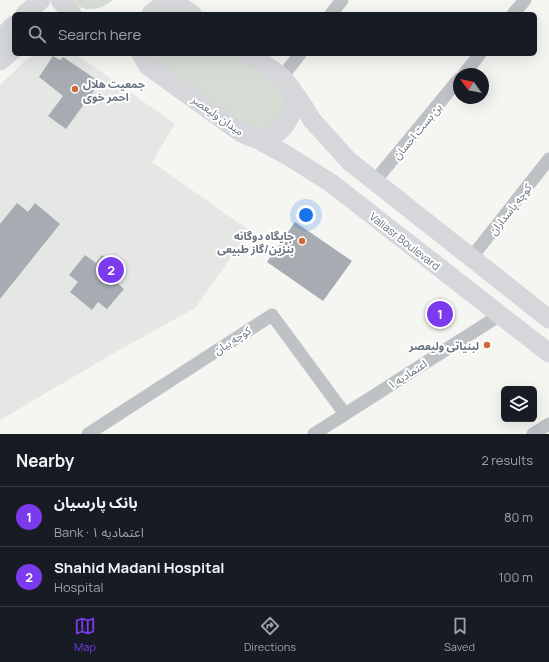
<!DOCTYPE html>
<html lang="en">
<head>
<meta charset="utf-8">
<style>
  :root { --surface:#171b24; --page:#20242c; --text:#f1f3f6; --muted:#9ea1a6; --line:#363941; --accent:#7c3aed }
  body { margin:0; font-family:Manrope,"Noto Sans Arabic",sans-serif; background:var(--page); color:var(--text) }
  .controls { position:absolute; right:12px; bottom:12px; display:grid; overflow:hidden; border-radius:6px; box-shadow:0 4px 16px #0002 }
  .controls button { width:36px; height:36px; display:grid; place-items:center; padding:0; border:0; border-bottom:1px solid var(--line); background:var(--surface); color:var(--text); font:20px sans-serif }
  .compass { position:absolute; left:453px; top:68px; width:36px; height:36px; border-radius:50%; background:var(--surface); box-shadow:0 4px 16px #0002; rotate:303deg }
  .you { position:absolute; left:306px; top:215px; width:14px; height:14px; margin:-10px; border:3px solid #fff; border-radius:50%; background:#1a73e8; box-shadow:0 0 0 6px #1a73e833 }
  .badge { display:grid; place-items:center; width:26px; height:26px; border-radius:50%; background:var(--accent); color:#fff; font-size:13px; font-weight:700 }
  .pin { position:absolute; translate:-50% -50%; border:2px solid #fff; box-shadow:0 1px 4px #0006 }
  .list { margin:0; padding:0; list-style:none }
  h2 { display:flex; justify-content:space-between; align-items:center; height:52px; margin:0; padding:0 16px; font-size:17px }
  h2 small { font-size:13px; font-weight:400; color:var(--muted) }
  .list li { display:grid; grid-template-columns:26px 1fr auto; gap:12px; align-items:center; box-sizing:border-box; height:60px; padding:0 16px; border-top:1px solid var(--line) }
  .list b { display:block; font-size:15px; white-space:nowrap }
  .list p { margin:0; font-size:13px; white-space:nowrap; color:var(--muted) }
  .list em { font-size:13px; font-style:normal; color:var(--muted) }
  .icon { flex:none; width:22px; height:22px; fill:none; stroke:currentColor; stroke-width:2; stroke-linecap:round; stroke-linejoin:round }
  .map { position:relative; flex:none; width:549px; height:434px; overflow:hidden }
  .search { position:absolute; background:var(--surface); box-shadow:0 4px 16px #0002; left:12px; right:12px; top:12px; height:44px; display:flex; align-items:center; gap:10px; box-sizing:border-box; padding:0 14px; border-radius:6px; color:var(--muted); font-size:15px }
  .sheet { height:172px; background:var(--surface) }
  nav { display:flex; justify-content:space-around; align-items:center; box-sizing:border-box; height:56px; border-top:1px solid var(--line); background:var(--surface); font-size:11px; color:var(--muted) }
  nav a { display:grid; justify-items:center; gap:2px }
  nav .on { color:var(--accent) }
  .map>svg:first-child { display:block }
</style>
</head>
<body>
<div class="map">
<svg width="549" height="434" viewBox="0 0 549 434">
  <rect width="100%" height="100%" fill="#f5f5f2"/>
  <polygon fill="#e5e7e5" points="40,54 76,54 175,124 152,162 250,231 195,308 114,353 0,420 0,85 27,59"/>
  <g fill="#d6dbd4">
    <path d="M69,0H113C100,11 82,13 69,0Z"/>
    <polygon points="148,54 241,54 283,91 286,103 282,117 272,127 262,131 249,128 157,63"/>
  </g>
  <g fill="#a6acb1">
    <polygon points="53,56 60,60 63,57 100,82 66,129 48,116 63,96 39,77"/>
    <polygon points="17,203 28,212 35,203 60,224 0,299 0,224"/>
    <polygon points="295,222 352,261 323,301 267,262"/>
    <polygon points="85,255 96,263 102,255 122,272 115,281 124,289 107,309 98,302 92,310 70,292 78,282 69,275"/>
  </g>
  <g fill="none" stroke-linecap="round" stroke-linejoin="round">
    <g stroke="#bfc2c5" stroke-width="13">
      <polyline points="331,14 342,0"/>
      <polyline points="513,14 525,0"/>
      <polyline points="464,74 480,54"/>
      <polyline points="282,77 300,54"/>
      <polyline points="374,182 459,79"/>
      <polyline points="471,258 549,159"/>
      <polyline points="88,434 272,315 345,414"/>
      <polyline points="314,434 500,315"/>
      <polyline points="533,434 549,424"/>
    </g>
    <g stroke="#d5d7db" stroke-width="19">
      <polyline points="60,0 72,14"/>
      <polyline points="171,0 192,14"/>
      <polyline points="25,14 41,0"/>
      <path d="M151,14C158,6 167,4 177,4"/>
      <polyline points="0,39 14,25"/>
      <path d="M141,54L148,66L237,130C246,135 255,141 266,138C286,133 299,108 291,89C286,76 260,62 249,54"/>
      <polyline points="0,61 14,49"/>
      <polyline points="291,88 306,110 311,119 349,161 549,319"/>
      <polyline points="255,138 285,154 331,183 549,353"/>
    </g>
  </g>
  <g fill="#cd693a" stroke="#fff" stroke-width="1.5">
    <circle cx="75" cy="89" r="4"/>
    <circle cx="302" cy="241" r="4"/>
    <circle cx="487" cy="345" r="4"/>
  </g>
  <g text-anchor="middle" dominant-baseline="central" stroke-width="4" stroke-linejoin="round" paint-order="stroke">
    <g font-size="11" font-weight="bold" fill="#68737f" stroke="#fff" text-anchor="end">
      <text x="83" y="83" text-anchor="start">جمعیت هلال<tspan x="83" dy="13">احمر خوی</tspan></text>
      <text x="294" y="235">جایگاه دوگانه<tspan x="294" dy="13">بنزین/گاز طبیعی</tspan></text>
      <text x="479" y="345">لبنیاتی ولیعصر</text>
    </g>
    <g font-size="11" fill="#68737f" stroke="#fff">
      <text transform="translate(218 115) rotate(35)">میدان ولیعصر</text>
      <text transform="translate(417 131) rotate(-50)">بن بست احسان</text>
      <text transform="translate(510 209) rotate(-52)">کوچه پاسداران</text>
      <text transform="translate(405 241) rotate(38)">Valiasr Boulevard</text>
      <text transform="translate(232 340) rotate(-33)">کوچه بیان</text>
      <text transform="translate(407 374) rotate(-33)">اعتمادیه ۱</text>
    </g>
  </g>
</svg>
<div class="controls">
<button><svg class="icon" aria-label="layers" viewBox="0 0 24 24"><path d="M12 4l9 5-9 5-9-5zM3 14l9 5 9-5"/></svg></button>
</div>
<svg class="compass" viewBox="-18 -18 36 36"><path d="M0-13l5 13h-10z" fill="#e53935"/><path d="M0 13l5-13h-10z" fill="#9ea1a6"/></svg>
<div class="you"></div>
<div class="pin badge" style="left:440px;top:314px">1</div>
<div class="pin badge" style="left:111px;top:270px">2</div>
<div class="search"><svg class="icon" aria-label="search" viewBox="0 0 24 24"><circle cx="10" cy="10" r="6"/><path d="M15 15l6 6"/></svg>Search here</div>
</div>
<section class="sheet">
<h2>Nearby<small>2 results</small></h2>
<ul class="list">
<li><span class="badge">1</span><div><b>بانک پارسیان</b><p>Bank · اعتمادیه ۱</p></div><em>80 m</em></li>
<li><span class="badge">2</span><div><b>Shahid Madani Hospital</b><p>Hospital</p></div><em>100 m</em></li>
</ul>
</section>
<nav>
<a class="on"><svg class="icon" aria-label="map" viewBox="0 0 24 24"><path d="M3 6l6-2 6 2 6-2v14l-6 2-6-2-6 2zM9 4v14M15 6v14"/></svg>Map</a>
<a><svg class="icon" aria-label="directions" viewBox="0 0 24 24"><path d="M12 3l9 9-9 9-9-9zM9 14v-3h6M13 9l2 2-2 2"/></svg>Directions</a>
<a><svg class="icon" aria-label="saved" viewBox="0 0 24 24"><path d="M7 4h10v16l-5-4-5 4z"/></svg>Saved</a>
</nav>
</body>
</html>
